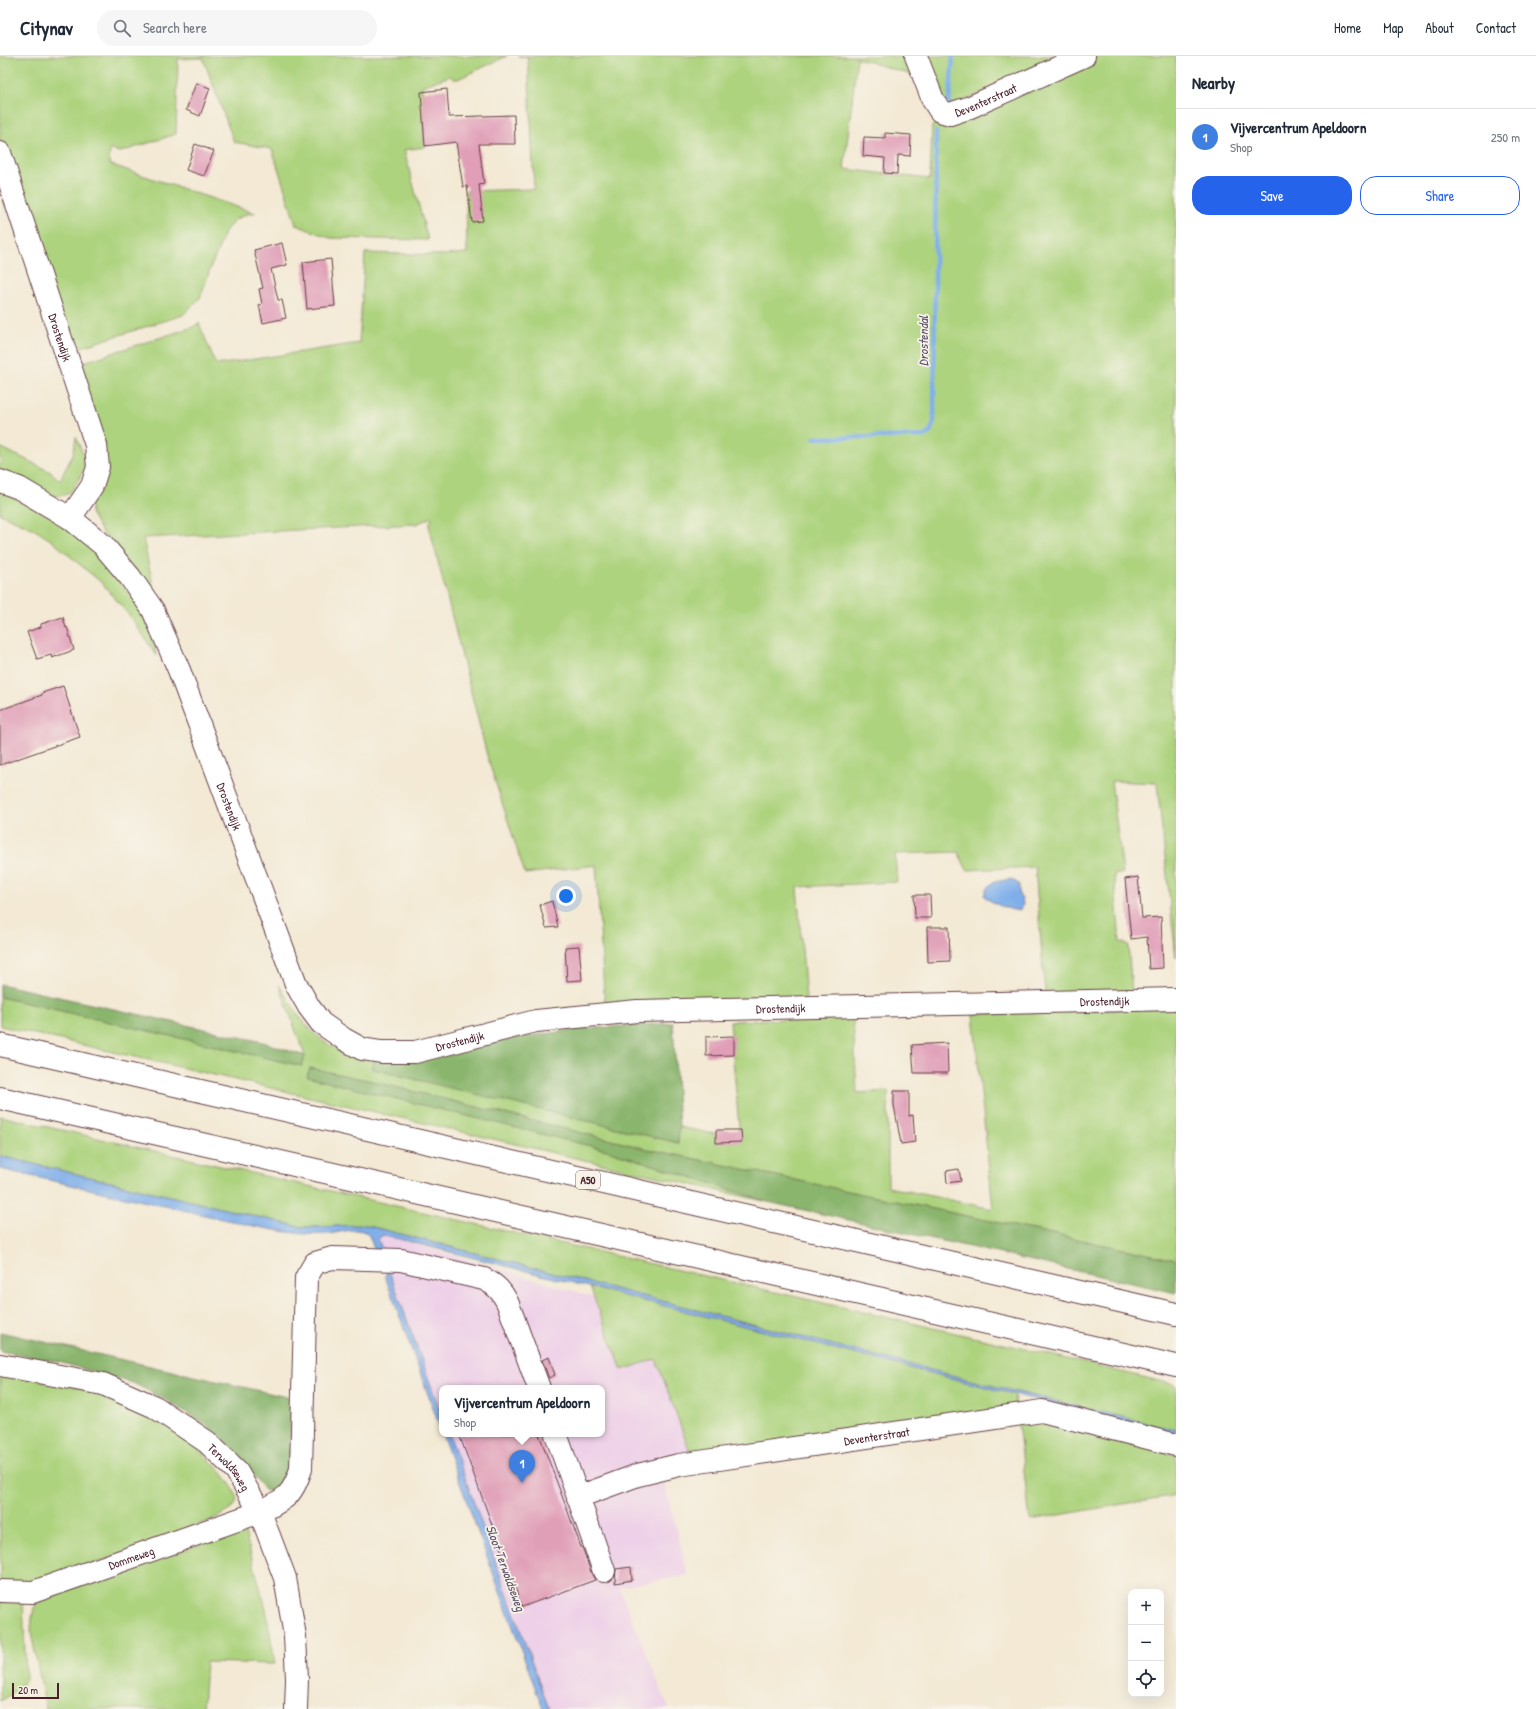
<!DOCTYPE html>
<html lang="en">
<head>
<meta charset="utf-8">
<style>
  :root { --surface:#fff; --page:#f6f6f7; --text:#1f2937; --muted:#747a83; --line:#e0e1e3; --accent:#2563eb }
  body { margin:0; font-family:"Patrick Hand",sans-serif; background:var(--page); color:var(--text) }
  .controls { position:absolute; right:12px; bottom:12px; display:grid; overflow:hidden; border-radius:8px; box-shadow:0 4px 16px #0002 }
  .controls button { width:36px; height:36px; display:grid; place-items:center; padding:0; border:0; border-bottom:1px solid var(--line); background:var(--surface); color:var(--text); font:20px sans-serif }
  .scale { position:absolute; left:12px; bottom:10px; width:47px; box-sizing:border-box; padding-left:4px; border:2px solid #4a1f2b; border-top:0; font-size:11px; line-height:14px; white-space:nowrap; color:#4a1f2b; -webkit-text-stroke:3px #f7f3e8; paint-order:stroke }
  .you { position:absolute; left:566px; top:840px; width:14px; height:14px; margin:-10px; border:3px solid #fff; border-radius:50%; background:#1a73e8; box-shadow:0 0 0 6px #1a73e833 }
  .badge { display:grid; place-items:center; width:26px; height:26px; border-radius:50%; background:var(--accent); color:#fff; font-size:13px; font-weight:700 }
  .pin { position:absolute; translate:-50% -33px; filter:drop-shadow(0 1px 2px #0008) }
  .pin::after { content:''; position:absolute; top:21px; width:14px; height:12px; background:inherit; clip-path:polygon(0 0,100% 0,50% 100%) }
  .popup { position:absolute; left:439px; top:1329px; width:166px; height:52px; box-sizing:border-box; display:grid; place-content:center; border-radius:8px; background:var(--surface); filter:drop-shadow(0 1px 3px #0005); font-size:13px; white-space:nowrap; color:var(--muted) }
  .popup b { font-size:15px; color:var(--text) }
  .popup::after { content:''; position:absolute; left:50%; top:100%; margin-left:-8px; border:8px solid transparent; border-top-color:var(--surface) }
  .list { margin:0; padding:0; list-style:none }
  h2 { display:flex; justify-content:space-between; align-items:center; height:52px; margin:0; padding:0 16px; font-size:17px }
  h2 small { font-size:13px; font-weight:400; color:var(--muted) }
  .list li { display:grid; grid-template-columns:26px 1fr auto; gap:12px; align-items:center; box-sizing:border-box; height:56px; padding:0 16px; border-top:1px solid var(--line) }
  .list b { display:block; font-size:15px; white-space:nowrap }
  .list p { margin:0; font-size:13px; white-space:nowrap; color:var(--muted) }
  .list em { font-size:13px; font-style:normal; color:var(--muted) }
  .actions { display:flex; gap:8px; padding:12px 16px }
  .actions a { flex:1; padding:9px 0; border:1px solid var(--accent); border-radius:16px; text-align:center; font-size:14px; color:var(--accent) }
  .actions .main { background:var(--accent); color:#fff }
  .icon { flex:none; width:22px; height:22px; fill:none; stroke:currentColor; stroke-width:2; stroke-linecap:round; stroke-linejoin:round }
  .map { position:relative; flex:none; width:1176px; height:1653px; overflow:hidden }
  header { display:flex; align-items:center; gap:24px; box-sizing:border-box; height:56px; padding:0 20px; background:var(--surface); border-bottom:1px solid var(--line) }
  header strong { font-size:19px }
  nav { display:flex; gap:22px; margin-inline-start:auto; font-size:14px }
  .search { width:280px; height:36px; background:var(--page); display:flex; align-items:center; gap:10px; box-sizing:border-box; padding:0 14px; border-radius:22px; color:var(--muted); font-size:15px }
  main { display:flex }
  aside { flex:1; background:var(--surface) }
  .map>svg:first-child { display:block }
</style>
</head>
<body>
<header>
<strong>Citynav</strong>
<div class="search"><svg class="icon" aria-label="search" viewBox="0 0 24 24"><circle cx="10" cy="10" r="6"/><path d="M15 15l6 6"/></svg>Search here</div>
<nav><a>Home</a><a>Map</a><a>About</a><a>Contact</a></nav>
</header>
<main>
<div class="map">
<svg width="1176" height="1653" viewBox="0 0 1176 1653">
  <rect width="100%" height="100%" fill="#f7f3e8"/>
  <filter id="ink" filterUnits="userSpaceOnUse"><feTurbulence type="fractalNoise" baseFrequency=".025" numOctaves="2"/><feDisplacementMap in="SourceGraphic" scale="8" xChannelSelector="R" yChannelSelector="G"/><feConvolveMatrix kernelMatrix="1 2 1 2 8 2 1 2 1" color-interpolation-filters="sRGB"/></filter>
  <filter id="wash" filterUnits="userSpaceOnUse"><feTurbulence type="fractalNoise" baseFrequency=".012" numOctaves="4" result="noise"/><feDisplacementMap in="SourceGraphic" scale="16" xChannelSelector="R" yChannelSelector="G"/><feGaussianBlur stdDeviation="0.9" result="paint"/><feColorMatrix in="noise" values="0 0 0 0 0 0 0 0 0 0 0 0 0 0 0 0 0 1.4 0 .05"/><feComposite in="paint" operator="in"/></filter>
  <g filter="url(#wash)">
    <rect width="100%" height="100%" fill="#f3e9d4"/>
    <polygon fill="#eed0e8" points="383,1179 594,1241 622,1313 656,1303 692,1401 659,1407 688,1519 619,1531 669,1653 549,1653 449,1378 602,1378 602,1332 442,1332 442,1360 382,1193 379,1181"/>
    <g fill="#add37e" stroke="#7c7954">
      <polygon points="0,0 507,0 458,23 454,23 450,20 422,30 424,91 404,94 428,184 330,182 296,169 272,93 234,86 203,2 178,3 176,78 124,95 119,96 110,93 109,108 255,157 247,158 236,163 226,174 212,208 200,242 183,259 69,295 0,85"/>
      <polygon points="518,0 907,0 915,20 857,2 844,113 930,123 932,70 1099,0 1176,0 1176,902 1157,727 1111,725 1123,817 1114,819 1120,886 1128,888 1132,936 1045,938 1035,811 967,814 958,796 895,798 897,826 797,831 806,943 605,952 596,809 525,818 488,703 429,470 432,461 416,468 143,482 156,543 102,476 91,457 81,307 193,271 199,267 216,309 359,287 365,197 444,199 467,197 466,135 534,133 528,1"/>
      <polygon points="920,0 1078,0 947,51"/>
      <polygon points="76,381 83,398 85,412 71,436 65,439 51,441 0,419 0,391 49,415 60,424 73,398"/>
      <polygon points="0,434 80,476 140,550 151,577 157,600 132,563 103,528 52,485 32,472 0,458"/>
      <path d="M279,929C296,956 313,986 345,996C354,999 366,1000 375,1001L372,1012L678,1087L679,1071L740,1083L730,965L853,961L857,1037L888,1035V1131L993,1153L973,958L1176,952V1204L643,1092L371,1025L310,1012L307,1020L607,1094L768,1146L0,970V941L302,1010L305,1000Z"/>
      <path d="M0,1060L1017,1291L1176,1329V1374L1013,1335L365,1169C344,1169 323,1172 301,1171L0,1100Z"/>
      <polygon points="590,1231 1014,1338 1017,1360 1176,1399 1176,1439 1030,1464 1017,1360 692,1401 656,1303 622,1314"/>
      <path d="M0,1317C30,1323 60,1327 89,1334C142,1348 191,1379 225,1421C246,1448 237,1451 211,1464L54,1523L0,1530Z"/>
      <polygon points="244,1473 266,1553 275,1608 206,1606 203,1653 46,1653 31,1576 32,1562 34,1552 39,1544"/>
      <path d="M0,1543H16L23,1547L26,1623C19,1634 12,1639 0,1645Z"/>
    </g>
    <g fill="#8ab56d" stroke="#6a6a4c">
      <polygon points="0,928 263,986 305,1000 302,1010 0,941"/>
      <polygon points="673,967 679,1071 678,1087 372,1013 375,1001 581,973"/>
      <polygon points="310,1012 371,1025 643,1092 1176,1204 1176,1237 768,1146 607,1094 307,1021"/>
      <polygon points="0,1276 291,1342 289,1421 277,1437 265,1434 239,1401 203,1367 168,1345 133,1327 59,1306 0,1295"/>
    </g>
    <g fill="#7fafea" stroke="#64678a">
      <path d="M1011,823L1019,828V839L1022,843L1023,849L1019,855C1007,853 993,848 984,840C988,824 997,826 1011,823Z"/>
      <path d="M0,1100L301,1171C323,1172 344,1169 365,1169L1013,1335L1176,1374V1379L383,1179L378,1183L382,1193L375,1195C372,1190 371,1179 365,1176C355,1171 339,1177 328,1178C304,1180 281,1175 258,1171L0,1113Z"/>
      <polygon points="387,1215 390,1217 442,1360 442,1377 385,1220"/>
      <polygon points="442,1378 449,1378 549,1653 543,1653"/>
    </g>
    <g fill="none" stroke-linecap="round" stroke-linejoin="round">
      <g stroke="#7fafea" stroke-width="4.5">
        <polyline points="949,48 953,0"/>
        <polyline points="814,382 924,380 930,376 934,366 936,76"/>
      </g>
    </g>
    <g id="blocks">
      <g fill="#e09eb7">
        <polygon points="196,27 210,32 200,60 186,54"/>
        <polygon points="447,33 449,61 514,59 515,88 479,88 484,128 479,129 483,165 472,166 467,130 463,131 456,86 425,90 421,36"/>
        <polygon points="885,77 911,79 910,100 898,99 897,118 884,117 885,102 863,100 864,81 885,82"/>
        <polygon points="195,88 214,95 204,120 186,114"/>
        <polygon points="282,187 287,209 271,213 278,244 282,244 286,262 263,267 259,249 262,248 259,233 263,232 254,194"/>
        <polygon points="331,203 335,250 307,253 303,206"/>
        <polygon points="63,561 66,572 67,571 74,594 52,602 51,599 37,603 27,576 41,571 41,568"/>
        <polygon points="63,630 80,681 0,709 0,654 42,639 42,637"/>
        <polygon points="1138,821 1142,862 1161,861 1163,912 1149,913 1147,881 1131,883 1125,823"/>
        <polygon points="914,839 930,839 931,862 915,862"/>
        <polygon points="552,845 558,871 546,872 540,849"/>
        <polygon points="927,871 949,871 950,905 928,906"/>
        <polygon points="579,890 582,924 567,925 565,891"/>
        <polygon points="734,980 734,999 706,1000 706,981"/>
        <polygon points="947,987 948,1017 914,1017 912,989"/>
        <polygon points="894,1035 909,1035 909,1060 913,1059 915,1086 901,1088 894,1049"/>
        <polygon points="716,1074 741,1074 742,1086 716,1087"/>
        <polygon points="959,1113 961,1125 947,1127 946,1115"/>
        <polygon points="549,1301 555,1319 549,1322 542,1304"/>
        <polygon points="459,1378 539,1378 581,1491 582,1491 592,1519 595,1524 522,1551"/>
        <polygon points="631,1511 632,1524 615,1527 616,1513"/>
      </g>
    </g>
  </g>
  <g filter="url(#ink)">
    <use href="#blocks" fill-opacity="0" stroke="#633d44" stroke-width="1"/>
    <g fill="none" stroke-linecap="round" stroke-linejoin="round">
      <defs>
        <g id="minor">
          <path id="s1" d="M916,0L933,44L940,55L950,58L968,52L1084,0"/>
          <path id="s2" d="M0,97L96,389L98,411L92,430L70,462"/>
          <path id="s3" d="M0,425L19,432L70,462L103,489L130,521L153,554L179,614L296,928L309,951L321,967L344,983L362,993L381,996H415L536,965L637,955L1176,943"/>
          <path id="s4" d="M0,1309L103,1328L155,1351L207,1386L236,1414L260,1456L285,1522L295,1580L297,1623L296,1653"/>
          <polyline points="556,1378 604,1515"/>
          <path id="s5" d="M578,1441L638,1419L679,1409L1042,1355L1176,1389"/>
          <path id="s6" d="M0,1535L33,1536L260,1456C285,1443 292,1441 301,1413L306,1222L315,1207L332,1202L401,1204L484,1223C496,1229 502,1235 508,1248L539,1332"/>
        </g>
        <g id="highway">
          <polyline points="0,989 1176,1258"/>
          <polyline points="0,1042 1176,1310"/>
        </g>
      </defs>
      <use href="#minor" stroke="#633d44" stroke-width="24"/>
      <use href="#highway" stroke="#633d44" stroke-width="24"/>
      <use href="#minor" stroke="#fff" stroke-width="22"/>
      <use href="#highway" stroke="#fff" stroke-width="22"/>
    </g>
  </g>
  <g text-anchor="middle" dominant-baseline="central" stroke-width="3.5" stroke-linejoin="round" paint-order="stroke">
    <rect fill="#f7f3e8" stroke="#7e5f64" stroke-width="1" x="576" y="1115" width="24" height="18" rx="3"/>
    <g font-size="11" font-weight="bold" fill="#4a1f2b">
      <text x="588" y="1124">A50</text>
    </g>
    <g font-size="12" fill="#4a1f2b" stroke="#f7f3e8">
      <text stroke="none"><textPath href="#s1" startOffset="109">Deventerstraat</textPath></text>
      <text stroke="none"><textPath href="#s2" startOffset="194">Drostendijk</textPath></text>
      <text stroke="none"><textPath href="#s3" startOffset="415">Drostendijk</textPath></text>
      <text stroke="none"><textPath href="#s3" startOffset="1447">Drostendijk</textPath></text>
      <text stroke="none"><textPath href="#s3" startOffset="1123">Drostendijk</textPath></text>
      <text stroke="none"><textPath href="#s3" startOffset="799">Drostendijk</textPath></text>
      <text stroke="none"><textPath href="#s5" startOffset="306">Deventerstraat</textPath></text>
      <text stroke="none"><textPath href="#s4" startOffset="258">Terwoldseweg</textPath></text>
      <text stroke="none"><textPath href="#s6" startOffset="137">Dommeweg</textPath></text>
    </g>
    <g font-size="13" font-style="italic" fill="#5d516e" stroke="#f7f3e8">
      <text transform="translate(923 285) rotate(-90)">Drostendal</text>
      <text transform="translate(506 1512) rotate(70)">Sloot Terwoldseweg</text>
    </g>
  </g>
</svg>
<div class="controls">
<button>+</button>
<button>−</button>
<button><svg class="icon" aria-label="locate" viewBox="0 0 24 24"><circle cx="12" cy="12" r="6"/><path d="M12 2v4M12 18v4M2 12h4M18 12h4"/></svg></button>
</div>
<div class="scale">20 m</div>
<div class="you"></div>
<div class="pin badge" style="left:522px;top:1427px;background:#3f7fe0">1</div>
<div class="popup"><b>Vijvercentrum Apeldoorn</b>Shop</div>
</div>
<aside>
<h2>Nearby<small></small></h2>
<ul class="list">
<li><span class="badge" style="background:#3f7fe0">1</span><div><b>Vijvercentrum Apeldoorn</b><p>Shop</p></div><em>250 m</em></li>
</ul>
<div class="actions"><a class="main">Save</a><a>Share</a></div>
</aside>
</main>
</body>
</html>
